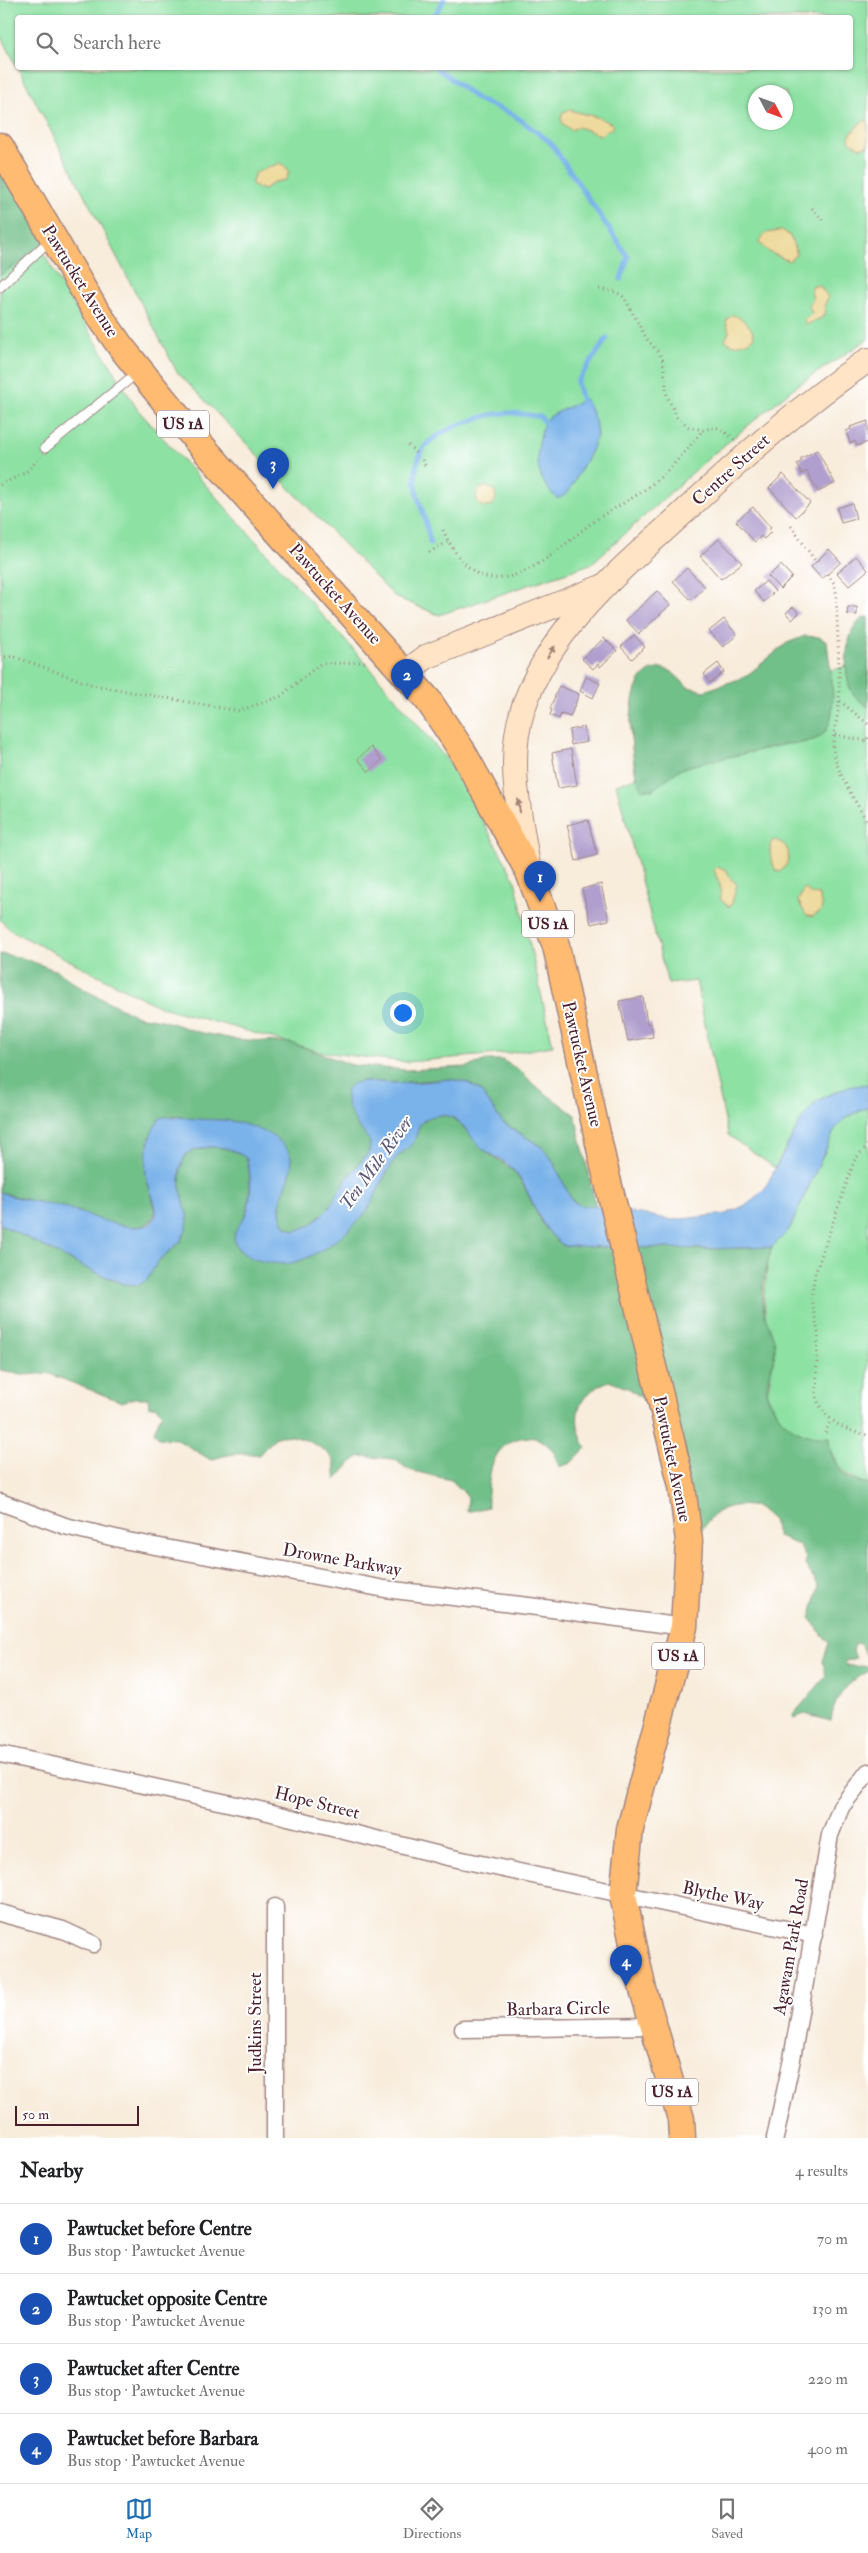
<!DOCTYPE html>
<html lang="en">
<head>
<meta charset="utf-8">
<style>
  :root { --surface:#fff; --page:#f2f2f2; --text:#202124; --muted:#757577; --line:#e0e0e0; --accent:#1f6fb2 }
  body { margin:0; font-family:"IM FELL Double Pica",serif; background:var(--page); color:var(--text) }
  .compass { position:absolute; left:748px; top:85px; width:45px; height:45px; border-radius:50%; background:var(--surface); box-shadow:0 1px 4px #0004; rotate:131deg }
  .scale { position:absolute; left:15px; bottom:12px; width:124px; box-sizing:border-box; padding-left:5px; border:2px solid #4a1f2b; border-top:0; font-size:14px; line-height:18px; white-space:nowrap; color:#4a1f2b; -webkit-text-stroke:4px #fff; paint-order:stroke }
  .you { position:absolute; left:402px; top:1012px; width:18px; height:18px; margin:-12px; border:4px solid #fff; border-radius:50%; background:#1a73e8; box-shadow:0 0 0 8px #1a73e833 }
  .badge { display:grid; place-items:center; width:32px; height:32px; border-radius:50%; background:var(--accent); color:#fff; font-size:16px; font-weight:700 }
  .pin { position:absolute; translate:-50% -41px; filter:drop-shadow(0 1px 2px #0008) }
  .pin::after { content:''; position:absolute; top:26px; width:18px; height:15px; background:inherit; clip-path:polygon(0 0,100% 0,50% 100%) }
  .list { margin:0; padding:0; list-style:none }
  h2 { display:flex; justify-content:space-between; align-items:center; height:65px; margin:0; padding:0 20px; font-size:21px }
  h2 small { font-size:16px; font-weight:400; color:var(--muted) }
  .list li { display:grid; grid-template-columns:32px 1fr auto; gap:15px; align-items:center; box-sizing:border-box; height:70px; padding:0 20px; border-top:1px solid var(--line) }
  .list b { display:block; font-size:19px; white-space:nowrap }
  .list p { margin:0; font-size:16px; white-space:nowrap; color:var(--muted) }
  .list em { font-size:16px; font-style:normal; color:var(--muted) }
  .icon { flex:none; width:28px; height:28px; fill:none; stroke:currentColor; stroke-width:2; stroke-linecap:round; stroke-linejoin:round }
  .map { position:relative; flex:none; width:868px; height:2138px; overflow:hidden }
  .search { position:absolute; background:var(--surface); box-shadow:0 1px 4px #0004; left:15px; right:15px; top:15px; height:55px; display:flex; align-items:center; gap:12px; box-sizing:border-box; padding:0 18px; border-radius:5px; color:var(--muted); font-size:19px }
  .sheet { height:345px; background:var(--surface) }
  nav { display:flex; justify-content:space-around; align-items:center; box-sizing:border-box; height:70px; border-top:1px solid var(--line); background:var(--surface); font-size:14px; color:var(--muted) }
  nav a { display:grid; justify-items:center; gap:2px }
  nav .on { color:var(--accent) }
  .map>svg:first-child { display:block }
</style>
</head>
<body>
<div class="map">
<svg width="868" height="2138" viewBox="0 0 868 2138">
  <rect width="100%" height="100%" fill="#fff"/>
  <filter id="ink" filterUnits="userSpaceOnUse"><feTurbulence type="fractalNoise" baseFrequency=".02" numOctaves="2"/><feDisplacementMap in="SourceGraphic" scale="10" xChannelSelector="R" yChannelSelector="G"/><feConvolveMatrix kernelMatrix="1 2 1 2 8 2 1 2 1" color-interpolation-filters="sRGB"/></filter>
  <filter id="wash" filterUnits="userSpaceOnUse"><feTurbulence type="fractalNoise" baseFrequency=".0096" numOctaves="4" result="noise"/><feDisplacementMap in="SourceGraphic" scale="20" xChannelSelector="R" yChannelSelector="G"/><feGaussianBlur stdDeviation="1.12" result="paint"/><feColorMatrix in="noise" values="0 0 0 0 0 0 0 0 0 0 0 0 0 0 0 0 0 1.4 0 .05"/><feComposite in="paint" operator="in"/></filter>
  <g filter="url(#wash)">
    <rect width="100%" height="100%" fill="#f8ecdb"/>
    <g fill="#8ce1a3" stroke="#6b8067" fill-rule="evenodd">
      <path d="M0,0H868V339L795,387L711,456L591,564L439,615L395,597L177,372L18,68H850V18H18L17,67L0,33ZM756,92H786V122H756Z"/>
      <polygon points="18,206 59,281 137,409 370,668 454,768 515,880 553,1046 510,1053 406,1062 321,1052 158,1006 12,931 0,920 0,217"/>
      <path d="M868,660V1084C808,1093 802,1119 775,1168L728,1135L696,981L668,984L616,784L636,778L630,728Z"/>
      <path d="M868,1107V1484C840,1474 840,1471 828,1444L788,1427L778,1416L767,1394L775,1351L765,1314L764,1297L768,1260L772,1247L789,1230L835,1129L846,1118Z"/>
    </g>
    <g fill="#71bf89" stroke="#5e6f5a">
      <polygon points="0,150 53,242 0,275"/>
      <path d="M868,617V707C862,702 854,697 851,690C842,673 845,620 868,617Z"/>
      <path d="M805,636L819,637L827,642C829,665 841,715 823,734C818,740 809,741 802,743L786,744L690,766L679,770L652,790L641,789C631,766 622,691 647,673C650,670 657,669 661,668L671,671L688,687L704,691L745,677L787,643Z"/>
      <path d="M0,954L20,957L57,971L83,989L137,1016L162,1020L198,1032L233,1039L292,1043L352,1065L406,1070L468,1067L486,1060H502L521,1071L534,1085L575,1115L596,1206L583,1207L572,1201L553,1161L543,1148L502,1122L481,1091L468,1083L450,1079L395,1083L363,1081L355,1123L371,1141L369,1152L345,1181L329,1208L311,1225L295,1231L286,1227C273,1209 285,1187 291,1167L196,1119L172,1115L147,1179L156,1211L152,1220L144,1226L131,1227L114,1224L3,1193L0,1192Z"/>
      <path d="M431,1116C438,1115 444,1114 450,1117C464,1123 469,1137 480,1146C493,1159 510,1163 520,1180C536,1206 538,1227 564,1246L707,1249L772,1247C766,1266 759,1295 765,1315C768,1325 773,1333 775,1344C776,1361 766,1377 767,1393C767,1397 770,1401 772,1404C783,1427 804,1439 830,1437C827,1448 836,1468 846,1476C851,1480 861,1482 868,1484V1659L861,1644L855,1643L853,1651L856,1658L845,1661L847,1665C853,1667 862,1666 868,1666V1672C848,1680 833,1700 831,1721L805,1714L794,1718L793,1715L826,1676L823,1661L829,1643L810,1619L819,1586L805,1565L806,1558L799,1545L778,1537L773,1520L758,1507C733,1503 715,1506 702,1530H684L656,1398L644,1400L630,1389L609,1381C576,1394 570,1418 586,1448L571,1463L559,1467C557,1463 556,1457 554,1453C539,1428 507,1435 495,1458C489,1468 487,1495 488,1507L467,1512L468,1499L465,1493L451,1480L409,1470L394,1459L360,1456L352,1462L336,1480C334,1474 336,1467 334,1461C327,1447 290,1429 275,1438C269,1442 264,1450 259,1455C243,1452 226,1454 211,1460L176,1439L159,1438L154,1431L162,1413L155,1406L149,1407L148,1398H134L122,1402L47,1373L27,1375L0,1370V1224L90,1270L124,1284L147,1280L158,1261L180,1242L188,1218L180,1187V1169L186,1154C205,1144 229,1144 247,1159C251,1175 251,1194 247,1210C242,1228 228,1230 239,1250L367,1210L393,1161L414,1141L419,1125Z"/>
    </g>
    <g fill="#eeda9e" stroke="#9c7c64">
      <polygon points="569,110 600,118 612,124 613,127 601,135 578,127 571,130 563,124 561,118 563,112"/>
      <polygon points="868,120 868,145 860,148 850,141 849,136 862,121"/>
      <polygon points="280,163 287,168 289,172 286,180 274,182 264,190 253,186 252,183 255,173"/>
      <polygon points="780,231 784,231 790,236 797,254 789,261 769,252 759,242 766,233"/>
      <polygon points="813,286 820,286 828,297 824,307 826,312 823,317 806,325 804,321 812,313 809,306 813,299 811,291"/>
      <path d="M732,315C741,316 754,328 754,337L749,342L733,345L725,340L729,332L726,321Z"/>
      <circle cx="486" cy="497" r="10"/>
      <path d="M773,840C791,842 793,861 781,871L777,872C771,865 767,846 773,840Z"/>
      <polygon points="717,867 727,870 730,878 737,884 732,903 729,907 721,900 720,885 714,870"/>
      <polygon points="805,887 810,894 819,895 822,907 821,911 812,917 806,915 798,901"/>
    </g>
    <g fill="#7ab3ea" stroke="#62698a">
      <path d="M586,399L595,420L597,435L592,449L568,493L558,499C539,483 534,463 540,439C541,434 542,426 545,421C549,415 579,402 586,399Z"/>
      <path d="M450,1079L468,1083L481,1091L502,1122L543,1148L553,1161L572,1201L583,1206H596L673,1220L726,1214L748,1204L765,1188L800,1122L815,1103L826,1096L848,1087L868,1084V1107L846,1118L835,1129L789,1230L772,1247L707,1249L564,1246C532,1223 534,1189 509,1166C500,1157 487,1154 478,1145C469,1135 462,1120 449,1116C439,1113 424,1117 419,1126C417,1131 417,1137 414,1141C409,1149 398,1154 393,1162C383,1177 377,1194 368,1209C355,1229 315,1259 291,1263C281,1265 271,1263 261,1261C252,1259 238,1253 235,1242C231,1231 244,1221 247,1211C252,1195 251,1174 247,1159C229,1144 205,1144 186,1154L180,1169V1187L188,1218L187,1228L180,1242L158,1261L147,1280L139,1285L124,1284L90,1270L0,1224V1192C22,1201 45,1202 67,1208C82,1212 157,1247 156,1210C155,1200 149,1190 147,1180C143,1159 148,1135 160,1118C173,1115 184,1118 197,1119C210,1120 223,1119 236,1122C254,1126 287,1138 291,1158C296,1183 268,1201 286,1227L295,1231L311,1225L329,1208L345,1181L369,1152L370,1141C359,1128 325,1084 364,1081C374,1080 385,1084 395,1083C414,1083 432,1081 450,1079Z"/>
    </g>
    <g fill="none" stroke-linecap="round" stroke-linejoin="round">
      <g stroke="#7ab3ea" stroke-width="5">
        <polyline points="433,18 444,0"/>
        <polyline points="437,68 477,99 514,115 550,142 628,257 621,279"/>
        <polyline points="582,401 577,382 607,338"/>
        <path d="M430,543C428,517 412,495 416,469C417,462 421,450 426,445C441,429 486,413 507,413C518,413 530,415 541,417L544,422"/>
      </g>
    </g>
    <g id="blocks">
      <g fill="#b09fce">
        <polygon points="868,421 868,442 857,446 855,441 850,443 846,431 851,429 850,427"/>
        <polygon points="817,450 835,483 818,492 807,471 802,474 797,464 802,461 800,459"/>
        <polygon points="783,474 810,503 796,517 769,488"/>
        <polygon points="852,503 856,519 841,523 837,508"/>
        <polygon points="753,507 771,528 769,530 771,532 764,539 761,536 755,542 736,521"/>
        <polygon points="719,539 742,563 721,579 700,556"/>
        <polygon points="829,549 841,562 822,579 811,567"/>
        <polygon points="856,556 868,570 849,586 837,573"/>
        <polygon points="781,565 792,577 780,589 768,576"/>
        <polygon points="687,568 705,587 691,600 673,581"/>
        <polygon points="766,581 775,591 764,602 754,591"/>
        <polygon points="657,591 670,605 639,634 626,620"/>
        <polygon points="793,607 799,613 792,620 786,613"/>
        <polygon points="848,607 857,607 857,615 847,614"/>
        <polygon points="724,619 737,635 723,647 709,631"/>
        <polygon points="634,635 645,647 632,659 621,647"/>
        <polygon points="604,638 617,651 600,667 598,664 593,669 582,659"/>
        <polygon points="718,663 724,672 710,683 704,674"/>
        <polygon points="586,677 600,683 593,698 580,691"/>
        <polygon points="559,686 579,694 570,717 561,714 559,719 550,715 552,710 550,709"/>
        <polygon points="584,727 587,742 571,745 569,730"/>
        <polygon points="371,747 382,760 369,772 358,759"/>
        <polygon points="571,749 577,785 558,788 552,753"/>
        <polygon points="588,820 597,855 576,861 567,825"/>
        <polygon points="601,884 609,920 591,924 582,889"/>
        <polygon points="643,997 647,1024 651,1023 653,1037 628,1041 619,1001"/>
      </g>
    </g>
  </g>
  <g filter="url(#ink)">
    <use href="#blocks" fill-opacity="0" stroke="#a18683" stroke-width="1"/>
    <g fill="none" stroke-linecap="round" stroke-linejoin="round">
      <defs>
        <g id="lane">
          <polyline points="0,287 51,239"/>
          <polyline points="45,448 138,372"/>
        </g>
        <g id="street">
          <polyline points="0,1502 65,1526 128,1541 385,1589 537,1607 684,1627"/>
          <polyline points="0,1754 260,1810 448,1857 814,1935"/>
          <polyline points="275,1907 275,2138"/>
          <polyline points="0,1913 63,1930 93,1944"/>
          <polyline points="463,2029 653,2026"/>
          <polyline points="775,2138 792,2059 830,1835 841,1807 868,1772"/>
        </g>
        <g id="secondary">
          <polyline points="405,673 426,657 599,588"/>
          <path d="M528,866C520,815 506,760 523,709C550,626 622,569 684,512C742,458 801,405 868,360"/>
        </g>
        <polyline id="primary" points="0,146 94,308 121,347 198,442 428,700 461,749 529,872 556,946 604,1166 682,1486 689,1541 684,1627 630,1829 623,1895 642,1986 681,2119 682,2138"/>
      </defs>
      <use href="#lane" stroke="#a18683" stroke-width="11"/>
      <use href="#street" stroke="#a18683" stroke-width="19"/>
      <use href="#secondary" stroke="#a18683" stroke-width="26"/>
      <use href="#primary" stroke="#a18683" stroke-width="29"/>
      <g stroke="#a18683" stroke-width="3" stroke-dasharray="1 4" stroke-linecap="butt">
        <polyline points="812,208 823,220"/>
        <polyline points="599,289 616,292 624,297 646,338 659,353 663,361 667,396 677,417 689,427 703,430 715,427 721,429 735,440"/>
        <polyline points="408,445 416,453"/>
        <polyline points="422,460 426,467"/>
        <polyline points="0,485 26,472 41,457"/>
        <polyline points="791,526 816,562"/>
        <path d="M443,530C451,549 470,577 492,578C532,581 570,537 600,517C619,505 640,495 657,480C675,465 688,448 703,430"/>
        <polyline points="429,552 448,542"/>
        <path d="M827,574L834,583L836,592C837,628 840,664 839,700C839,719 829,739 835,757C841,780 856,802 868,823"/>
        <polyline points="0,657 15,657 93,685 239,711 281,696 320,664 366,662"/>
        <polyline points="840,701 868,724"/>
        <polyline points="835,735 867,741 868,737"/>
        <path d="M868,1145L855,1159L815,1274L811,1299L818,1331L816,1396C823,1420 845,1431 868,1435"/>
        <polyline points="825,1433 831,1420"/>
      </g>
      <use href="#lane" stroke="#fff" stroke-width="9"/>
      <use href="#street" stroke="#fff" stroke-width="16"/>
      <use href="#secondary" stroke="#ffe4c6" stroke-width="24"/>
      <use href="#primary" stroke="#ffbb71" stroke-width="26"/>
    </g>
    <defs><path id="oneway-solid" d="M-6-.8H1V-3.2L6.5 0L1 3.2V.8H-6Z" transform="scale(1.25)"/></defs>
    <g fill="#a48278">
      <use href="#oneway-solid" transform="translate(551 652) rotate(-57)"/>
      <use href="#oneway-solid" transform="translate(519 806) rotate(-99)"/>
    </g>
  </g>
  <g text-anchor="middle" dominant-baseline="central" stroke-width="4" stroke-linejoin="round" paint-order="stroke">
    <g fill="#fff" stroke="#80626b" stroke-width="1">
      <rect x="157" y="410.5" width="52" height="27" rx="4"/>
      <rect x="522" y="910.5" width="52" height="27" rx="4"/>
      <rect x="652" y="1642.5" width="52" height="27" rx="4"/>
      <rect x="646" y="2078.5" width="52" height="27" rx="4"/>
    </g>
    <g font-size="16" font-weight="bold" fill="#4a1f2b">
      <text x="183" y="424">US 1A</text>
      <text x="548" y="924">US 1A</text>
      <text x="678" y="1656">US 1A</text>
      <text x="672" y="2092">US 1A</text>
    </g>
    <g font-size="18" fill="#4a1f2b" stroke="#fff">
      <text transform="translate(80 281) rotate(58)">Pawtucket Avenue</text>
      <text transform="translate(731 470) rotate(-42)">Centre Street</text>
      <text transform="translate(335 594) rotate(48)">Pawtucket Avenue</text>
      <text transform="translate(582 1064) rotate(77)">Pawtucket Avenue</text>
      <text transform="translate(672 1459) rotate(78)">Pawtucket Avenue</text>
      <text transform="translate(342 1560) rotate(10)">Drowne Parkway</text>
      <text transform="translate(317 1803) rotate(14)">Hope Street</text>
      <text transform="translate(723 1896) rotate(12)">Blythe Way</text>
      <text transform="translate(791 1947) rotate(-80)">Agawam Park Road</text>
      <text transform="translate(558 2009) rotate(-1)">Barbara Circle</text>
      <text transform="translate(255 2023) rotate(-90)">Judkins Street</text>
    </g>
    <g font-size="19" font-style="italic" fill="#5d5a77" stroke="#fff">
      <text transform="translate(376 1163) rotate(-54)">Ten Mile River</text>
    </g>
  </g>
</svg>
<svg class="compass" viewBox="-18 -18 36 36"><path d="M0-13l5 13h-10z" fill="#e53935"/><path d="M0 13l5-13h-10z" fill="#757577"/></svg>
<div class="scale">50 m</div>
<div class="you"></div>
<div class="pin badge" style="left:540px;top:902px;background:#1a4fb4">1</div>
<div class="pin badge" style="left:407px;top:700px;background:#1a4fb4">2</div>
<div class="pin badge" style="left:273px;top:489px;background:#1a4fb4">3</div>
<div class="pin badge" style="left:626px;top:1986px;background:#1a4fb4">4</div>
<div class="search"><svg class="icon" aria-label="search" viewBox="0 0 24 24"><circle cx="10" cy="10" r="6"/><path d="M15 15l6 6"/></svg>Search here</div>
</div>
<section class="sheet">
<h2>Nearby<small>4 results</small></h2>
<ul class="list">
<li><span class="badge" style="background:#1a4fb4">1</span><div><b>Pawtucket before Centre</b><p>Bus stop · Pawtucket Avenue</p></div><em>70 m</em></li>
<li><span class="badge" style="background:#1a4fb4">2</span><div><b>Pawtucket opposite Centre</b><p>Bus stop · Pawtucket Avenue</p></div><em>130 m</em></li>
<li><span class="badge" style="background:#1a4fb4">3</span><div><b>Pawtucket after Centre</b><p>Bus stop · Pawtucket Avenue</p></div><em>220 m</em></li>
<li><span class="badge" style="background:#1a4fb4">4</span><div><b>Pawtucket before Barbara</b><p>Bus stop · Pawtucket Avenue</p></div><em>400 m</em></li>
</ul>
</section>
<nav>
<a class="on"><svg class="icon" aria-label="map" viewBox="0 0 24 24"><path d="M3 6l6-2 6 2 6-2v14l-6 2-6-2-6 2zM9 4v14M15 6v14"/></svg>Map</a>
<a><svg class="icon" aria-label="directions" viewBox="0 0 24 24"><path d="M12 3l9 9-9 9-9-9zM9 14v-3h6M13 9l2 2-2 2"/></svg>Directions</a>
<a><svg class="icon" aria-label="saved" viewBox="0 0 24 24"><path d="M7 4h10v16l-5-4-5 4z"/></svg>Saved</a>
</nav>
</body>
</html>
